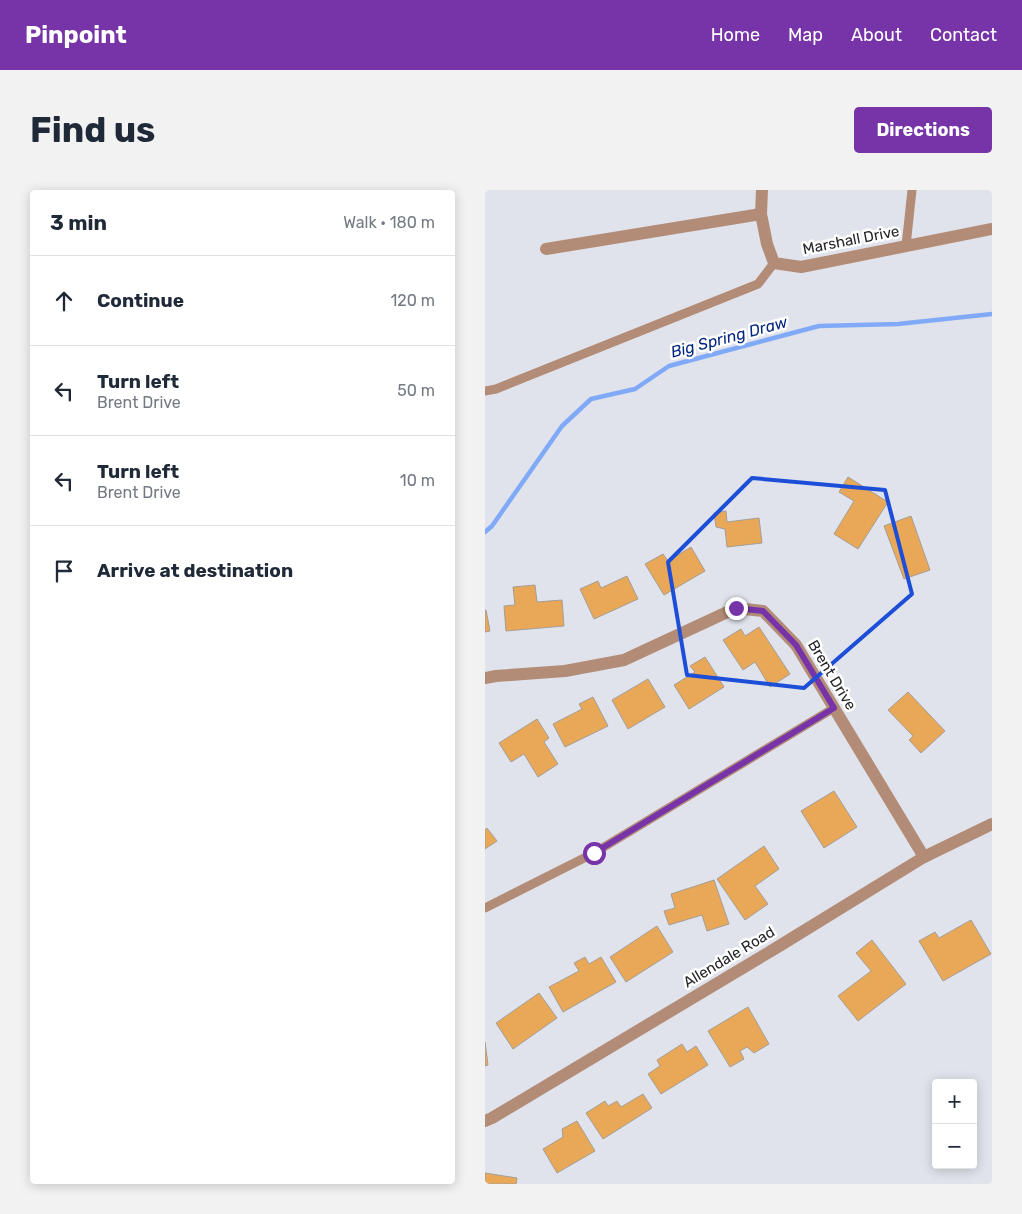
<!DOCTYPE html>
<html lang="en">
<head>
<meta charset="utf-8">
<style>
  :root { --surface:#fff; --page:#f2f2f3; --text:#1f2937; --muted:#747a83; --line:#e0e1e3; --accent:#7634a8 }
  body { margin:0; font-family:Rubik,sans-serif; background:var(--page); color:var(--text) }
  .controls { position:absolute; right:15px; bottom:15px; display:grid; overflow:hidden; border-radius:5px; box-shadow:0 2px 12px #0003 }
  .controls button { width:45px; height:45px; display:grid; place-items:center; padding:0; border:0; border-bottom:1px solid var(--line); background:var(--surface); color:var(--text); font:25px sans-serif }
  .stop { position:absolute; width:15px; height:15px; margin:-11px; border:4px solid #7634a8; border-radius:50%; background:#fff }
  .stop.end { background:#7634a8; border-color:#fff; box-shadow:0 1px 5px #0008 }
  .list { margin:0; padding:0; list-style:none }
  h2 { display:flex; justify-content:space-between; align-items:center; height:65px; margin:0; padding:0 20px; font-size:21px }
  h2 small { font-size:16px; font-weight:400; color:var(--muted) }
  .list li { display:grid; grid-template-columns:32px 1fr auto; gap:15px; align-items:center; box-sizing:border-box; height:90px; padding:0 20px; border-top:1px solid var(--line) }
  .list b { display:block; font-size:19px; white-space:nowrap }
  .list p { margin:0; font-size:16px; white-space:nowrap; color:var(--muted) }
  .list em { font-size:16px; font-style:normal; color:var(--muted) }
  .icon { flex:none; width:28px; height:28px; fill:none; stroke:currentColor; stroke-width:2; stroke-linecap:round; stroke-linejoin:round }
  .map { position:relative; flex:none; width:507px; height:994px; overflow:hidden; border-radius:5px }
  header { display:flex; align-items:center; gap:30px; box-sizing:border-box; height:70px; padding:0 25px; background:var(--accent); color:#fff }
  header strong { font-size:24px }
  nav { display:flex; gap:28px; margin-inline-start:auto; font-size:18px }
  .intro { display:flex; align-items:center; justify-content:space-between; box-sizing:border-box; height:120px; padding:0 30px }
  h1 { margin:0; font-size:35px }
  .button { padding:12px 22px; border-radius:5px; background:var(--accent); color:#fff; font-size:18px; font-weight:700 }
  main { display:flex; gap:30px; padding:0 30px }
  aside { flex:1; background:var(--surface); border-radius:5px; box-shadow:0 2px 12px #0003 }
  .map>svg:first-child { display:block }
</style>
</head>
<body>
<header>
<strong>Pinpoint</strong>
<nav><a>Home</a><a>Map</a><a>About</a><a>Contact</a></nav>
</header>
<div class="intro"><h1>Find us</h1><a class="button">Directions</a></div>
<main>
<aside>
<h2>3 min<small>Walk · 180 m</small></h2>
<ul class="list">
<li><svg class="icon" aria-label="ahead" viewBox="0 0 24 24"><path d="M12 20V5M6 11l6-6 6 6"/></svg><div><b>Continue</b></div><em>120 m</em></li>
<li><svg class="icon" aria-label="left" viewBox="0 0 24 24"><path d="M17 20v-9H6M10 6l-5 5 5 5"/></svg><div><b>Turn left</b><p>Brent Drive</p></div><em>50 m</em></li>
<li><svg class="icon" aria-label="left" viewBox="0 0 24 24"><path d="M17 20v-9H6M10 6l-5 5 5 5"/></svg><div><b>Turn left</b><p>Brent Drive</p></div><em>10 m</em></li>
<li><svg class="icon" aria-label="arrive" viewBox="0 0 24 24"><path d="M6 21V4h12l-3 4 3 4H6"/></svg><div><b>Arrive at destination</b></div></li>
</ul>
</aside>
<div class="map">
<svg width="507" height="994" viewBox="0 0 507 994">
  <rect width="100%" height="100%" fill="#e0e3eb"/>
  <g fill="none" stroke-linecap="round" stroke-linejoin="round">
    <polyline stroke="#80a9f8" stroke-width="4.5" points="0,342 7,336 77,236 106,209 150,199 184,176 334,136 413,134 507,124"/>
  </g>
  <g fill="#e9a857" stroke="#a49e97">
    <polygon points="363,287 403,312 373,359 349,344 369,311 354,302"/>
    <polygon points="241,321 242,332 274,328 277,353 242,357 240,339 231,337 229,323"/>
    <polygon points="426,326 445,380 419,389 399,336"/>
    <polygon points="206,357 220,381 179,405 160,374 178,364 183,371"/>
    <polygon points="142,386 153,409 109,429 95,399 113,391 116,398"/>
    <polygon points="50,395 52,412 77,410 79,436 21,441 19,416 30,415 28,397"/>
    <polygon points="0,420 1,420 5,441 0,442"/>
    <polygon points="274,437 305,484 285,497 270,472 258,480 238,450 256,439 260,446"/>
    <polygon points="220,467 239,497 204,519 189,495 210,482 205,476"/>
    <polygon points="163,489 180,517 143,539 127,510"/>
    <polygon points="423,502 460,541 436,563 424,550 428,546 403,520"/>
    <polygon points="108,507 123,536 80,557 68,534 97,519 94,514"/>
    <polygon points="52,529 64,548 59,552 73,574 53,587 39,564 26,572 14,553"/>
    <polygon points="349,601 372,637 339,658 316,621"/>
    <polygon points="2,638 12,651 0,659 0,640"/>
    <polygon points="279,656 294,679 270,696 283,714 260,730 232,689"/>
    <polygon points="229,690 244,734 222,741 217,725 184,735 179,721 190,718 186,704"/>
    <polygon points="486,730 506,764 458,791 434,751 450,742 454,748"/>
    <polygon points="172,736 188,762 141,792 125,767"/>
    <polygon points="387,750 421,794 373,831 353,806 386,781 371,763"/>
    <polygon points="100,767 104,774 116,767 131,792 78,822 64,797 94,781 89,773"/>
    <polygon points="54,803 72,828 28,859 11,833"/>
    <polygon points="263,817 284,854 269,863 262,857 255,861 259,869 245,877 223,841"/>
    <polygon points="0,852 3,875 0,876"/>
    <polygon points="197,854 202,862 211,856 223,875 176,904 163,884 175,876 172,870"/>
    <polygon points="158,904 167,918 118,949 101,923 120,911 123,916 132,911 136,917"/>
    <polygon points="92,931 110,961 72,983 58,959 78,947 77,939"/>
    <polygon points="0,983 32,988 31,994 0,994"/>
  </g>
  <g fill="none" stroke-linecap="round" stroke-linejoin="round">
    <g stroke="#b38c78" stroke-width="9">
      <polyline points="421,56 427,0"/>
      <polyline points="0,201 11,199 273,94 289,73"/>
      <polyline points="0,718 109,663 349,518"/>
    </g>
    <g stroke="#b38c78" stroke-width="12">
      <polyline points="276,24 277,0"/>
      <polyline points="61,59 276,24 282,54 289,73 316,77 507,39"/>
      <polyline points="0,488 11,486 80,481 139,470 251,418 278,421 311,455 439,667"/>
      <polyline points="0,931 7,928 291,758 439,667 507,634"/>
    </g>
  </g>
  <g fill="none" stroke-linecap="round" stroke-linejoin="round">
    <polyline stroke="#7634a8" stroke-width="6" points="109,663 349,518 311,455 278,421 251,418"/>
  </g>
  <path fill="none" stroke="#1d4ed8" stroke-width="4" stroke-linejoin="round" d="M267,288L400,300L427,404L319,498L202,485L183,372Z"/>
  <g text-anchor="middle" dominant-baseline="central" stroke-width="5" stroke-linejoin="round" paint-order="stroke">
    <g font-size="15" fill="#242528" stroke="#fff">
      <text transform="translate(366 50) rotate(-11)">Marshall Drive</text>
      <text transform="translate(347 485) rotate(59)">Brent Drive</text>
      <text transform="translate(244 767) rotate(-31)">Allendale Road</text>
    </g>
    <g font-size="16" font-style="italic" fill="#02267f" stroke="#fff">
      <text transform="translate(244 147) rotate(-15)">Big Spring Draw</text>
    </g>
  </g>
</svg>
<div class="controls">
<button>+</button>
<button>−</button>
</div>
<div class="stop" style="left:109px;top:663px"></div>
<div class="stop end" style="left:251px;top:418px"></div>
</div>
</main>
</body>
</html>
